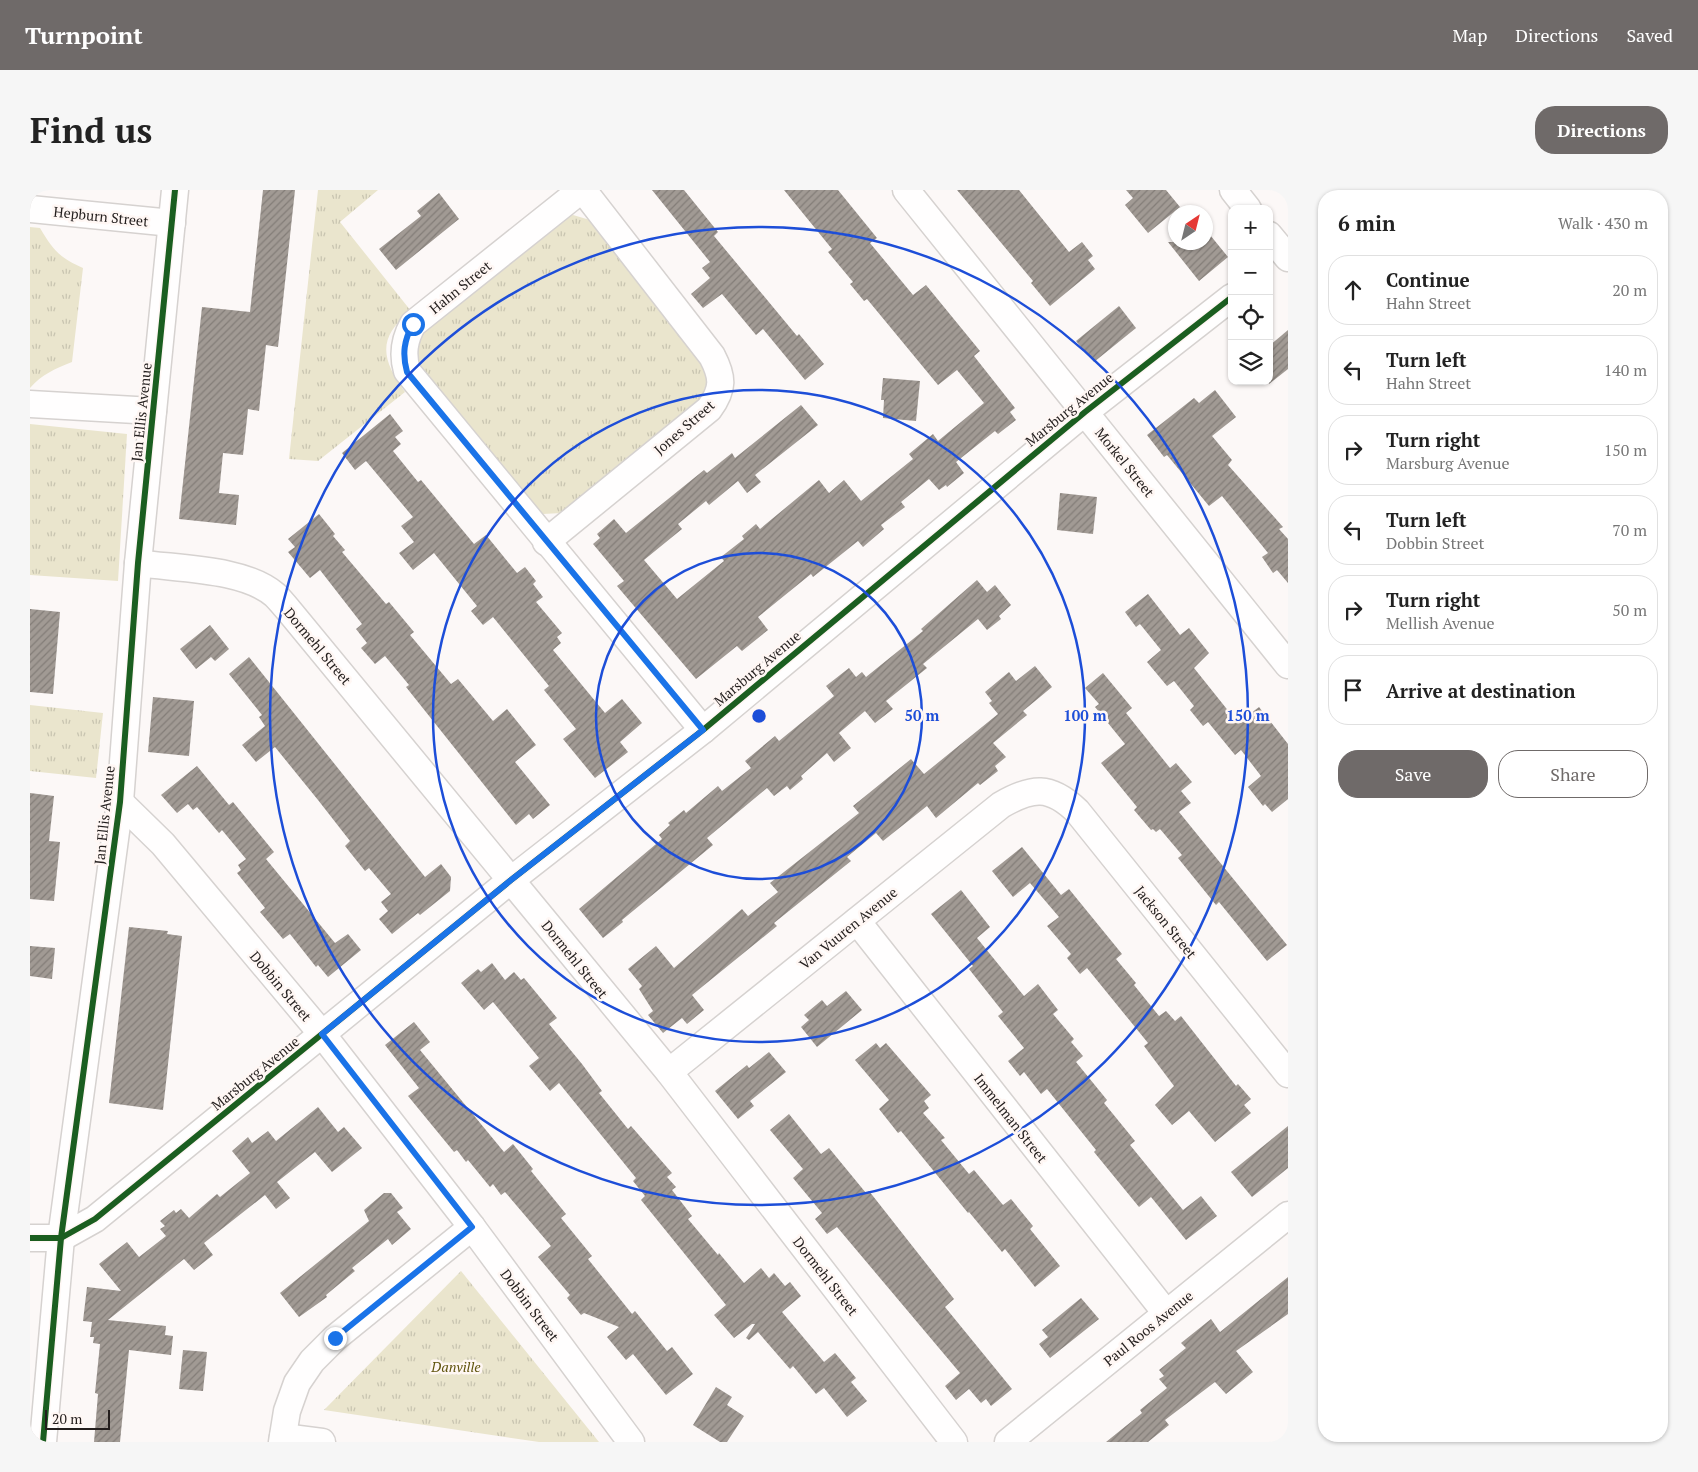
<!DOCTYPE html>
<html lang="en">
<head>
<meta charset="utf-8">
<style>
  :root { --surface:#fff; --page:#f6f6f6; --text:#222; --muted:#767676; --line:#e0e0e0; --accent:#6f6a69 }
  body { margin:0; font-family:"PT Serif",serif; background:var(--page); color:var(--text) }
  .controls { position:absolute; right:15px; top:15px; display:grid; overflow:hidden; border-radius:10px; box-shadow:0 1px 4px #0004 }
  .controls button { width:45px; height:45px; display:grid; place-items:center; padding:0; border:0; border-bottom:1px solid var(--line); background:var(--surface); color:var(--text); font:25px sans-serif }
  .compass { position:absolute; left:1138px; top:15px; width:45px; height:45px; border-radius:50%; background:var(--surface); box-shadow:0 1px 4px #0004; rotate:35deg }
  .scale { position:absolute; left:15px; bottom:12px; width:65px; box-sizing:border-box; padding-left:5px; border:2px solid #231e1d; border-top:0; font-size:14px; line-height:18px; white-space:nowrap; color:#231e1d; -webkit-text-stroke:4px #fff7f4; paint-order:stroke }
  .stop { position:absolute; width:15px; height:15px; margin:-11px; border:4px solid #1a73e8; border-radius:50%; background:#fff }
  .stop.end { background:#1a73e8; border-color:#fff; box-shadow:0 1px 5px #0008 }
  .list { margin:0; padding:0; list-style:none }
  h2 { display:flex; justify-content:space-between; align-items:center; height:65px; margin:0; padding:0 20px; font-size:21px }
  h2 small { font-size:16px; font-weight:400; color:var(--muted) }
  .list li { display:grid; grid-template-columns:32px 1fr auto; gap:15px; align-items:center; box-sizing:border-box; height:70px; margin:0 10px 10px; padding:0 10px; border:1px solid var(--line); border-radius:20px }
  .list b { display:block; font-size:19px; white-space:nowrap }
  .list p { margin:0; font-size:16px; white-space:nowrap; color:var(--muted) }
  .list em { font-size:16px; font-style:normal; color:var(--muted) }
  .actions { display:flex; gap:10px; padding:15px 20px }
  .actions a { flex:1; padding:11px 0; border:1px solid var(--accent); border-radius:20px; text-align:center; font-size:18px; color:var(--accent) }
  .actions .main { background:var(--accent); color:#fff }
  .icon { flex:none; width:28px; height:28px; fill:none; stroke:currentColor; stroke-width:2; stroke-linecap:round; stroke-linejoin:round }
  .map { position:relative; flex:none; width:1258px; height:1252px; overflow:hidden; border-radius:20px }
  header { display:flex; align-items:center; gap:30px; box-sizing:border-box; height:70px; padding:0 25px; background:var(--accent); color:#fff }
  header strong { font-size:24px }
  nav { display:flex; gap:28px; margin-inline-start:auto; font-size:18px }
  .intro { display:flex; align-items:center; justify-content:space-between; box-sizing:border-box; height:120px; padding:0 30px }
  h1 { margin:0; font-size:35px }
  .button { padding:12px 22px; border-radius:20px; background:var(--accent); color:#fff; font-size:18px; font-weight:700 }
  main { display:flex; gap:30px; padding:0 30px }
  aside { flex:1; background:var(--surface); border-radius:20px; box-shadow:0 1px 4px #0004 }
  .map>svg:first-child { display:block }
</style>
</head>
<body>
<header>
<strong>Turnpoint</strong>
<nav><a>Map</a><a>Directions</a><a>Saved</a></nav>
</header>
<div class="intro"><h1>Find us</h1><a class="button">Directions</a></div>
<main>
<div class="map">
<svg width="1258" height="1252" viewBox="0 0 1258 1252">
  <defs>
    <pattern id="grass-tufts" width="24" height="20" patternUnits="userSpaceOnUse" patternTransform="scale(1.25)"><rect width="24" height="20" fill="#eae5cd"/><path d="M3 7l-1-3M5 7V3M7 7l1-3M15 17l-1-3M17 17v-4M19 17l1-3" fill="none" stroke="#c8c4b0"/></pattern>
    <pattern id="building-hatch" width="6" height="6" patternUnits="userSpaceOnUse" patternTransform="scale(1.25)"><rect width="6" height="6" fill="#a19a94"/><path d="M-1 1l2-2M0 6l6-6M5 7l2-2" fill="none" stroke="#837d78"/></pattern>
  </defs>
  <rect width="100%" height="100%" fill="#fcf8f7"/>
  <g fill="url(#grass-tufts)">
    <path d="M288,0H348L310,32L381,121C346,148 352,170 375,202L288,271L259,269Z"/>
    <polygon points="543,25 560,30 673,170 678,191 669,211 532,323 513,324 503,319 390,182 385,155 390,145 534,27"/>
    <path d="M0,37L10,38C23,60 30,68 53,78L42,172C25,179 12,184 0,198Z"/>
    <polygon points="0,234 97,244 88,391 0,385"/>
    <polygon points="0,515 73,523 66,588 0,581"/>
    <polygon points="431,1081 569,1252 509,1252 294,1220"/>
  </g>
  <g fill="url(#building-hatch)">
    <polygon points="233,0 265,0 248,157 236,155 229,221 218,219 213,265 193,263 189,303 209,305 206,335 149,329 172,117 220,122"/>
    <polygon points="622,0 654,0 688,42 684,46 767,146 769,144 794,174 775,190 733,139 726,145 692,104 673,118 661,104 680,88 672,78 680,72"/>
    <polygon points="754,0 808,0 847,48 840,53 883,105 896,95 950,161 944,166 985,218 980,222 986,230 968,244 965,241 926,272 934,283 917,297 916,295 909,300 899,289 871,312 875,317 851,335 854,339 833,357 828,351 783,387 781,384 728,427 738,440 712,461 707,456 666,489 587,396 594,391 563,354 570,348 567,344 584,329 596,343 674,280 677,283 702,263 705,268 771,215 788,235 725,285 731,292 717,303 708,291 679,315 676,311 648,334 652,339 614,370 647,409 694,371 691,367 714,349 712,346 726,334 730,339 789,290 799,303 814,290 831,311 883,269 879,264 903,244 908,251 954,213 927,180 908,195 837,109 834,111 820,94 823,92 798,62 802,59"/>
    <polygon points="927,0 989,0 1039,62 1052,52 1063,66 1058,70 1065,79 1020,116 1001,93 1003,91"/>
    <polygon points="1096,0 1136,0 1150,17 1118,43 1095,15 1103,8"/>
    <polygon points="409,3 429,29 366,80 349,59 391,26 387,21"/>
    <polygon points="1176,40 1198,67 1169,91 1138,52 1176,52"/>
    <polygon points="1089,116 1106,138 1064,172 1046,151"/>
    <polygon points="1258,140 1258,179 1239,194 1239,156"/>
    <polygon points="853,188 890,191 886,231 853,228 854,210 851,210"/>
    <polygon points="1185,200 1206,227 1182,246 1202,270 1198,275 1253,337 1249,339 1258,349 1258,393 1247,380 1243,383 1232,367 1238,363 1192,306 1179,316 1137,265 1134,267 1117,245 1164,208 1169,213"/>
    <polygon points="360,224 373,241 365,247 371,254 363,261 388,292 391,290 444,354 456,345 487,383 495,377 506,391 503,394 513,407 506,412 532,443 527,447 531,453 523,460 575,523 592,509 612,533 590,552 598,562 565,588 533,549 546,539 514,500 519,496 463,427 453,435 441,421 447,416 404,363 383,380 369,363 384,352 371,336 383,327 336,271 325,280 312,263"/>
    <polygon points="1030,303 1067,307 1063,344 1027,340"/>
    <polygon points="289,324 305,344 303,346 315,360 312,362 356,414 359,412 384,442 380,445 421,494 428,489 463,531 477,519 506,555 485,572 520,615 503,629 499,624 486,635 376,497 379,495 355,466 345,474 331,458 337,453 326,439 332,434 290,380 280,388 258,362 265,357 258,349"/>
    <polygon points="947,390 957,402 965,395 981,415 969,426 971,429 957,440 948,429 893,474 897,478 856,511 863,519 845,533 835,521 809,543 821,558 804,572 797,563 771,586 773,589 760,600 757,596 744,606 737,598 677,648 683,655 592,730 593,732 573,748 549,719 632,649 629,645 640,635 638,633 654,620 656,623 688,596 692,601 721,578 715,571 745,546 749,551 804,506 796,496 819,478 826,487 832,482 836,487 893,441 891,439"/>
    <polygon points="1118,404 1150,445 1159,438 1179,463 1164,478 1208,533 1229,517 1258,554 1258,609 1242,622 1235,614 1233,616 1218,597 1231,586 1211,560 1205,565 1178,532 1173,536 1160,520 1164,516 1144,491 1137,496 1117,472 1131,460 1110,434 1106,437 1095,422"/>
    <polygon points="0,419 30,422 23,504 0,502"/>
    <polygon points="180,435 199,459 185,471 181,467 166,479 150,459"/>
    <polygon points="219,467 395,687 411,674 421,687 420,701 390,725 388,723 362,744 349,729 358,721 351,712 361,704 339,678 335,681 315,656 320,651 288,610 245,557 226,572 212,555 235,536 229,527 232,525 199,484"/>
    <polygon points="1005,476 1022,497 993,521 997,525 963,553 976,567 965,576 968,581 950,595 948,593 906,628 897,616 853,651 846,643 817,667 821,671 744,733 747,736 662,805 674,820 657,834 652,828 633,843 618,825 623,821 609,799 612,796 598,779 626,756 644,778 712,719 718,726 748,702 740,693 829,623 823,616 881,569 894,584 968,524 959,513 962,511 955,502 979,482 986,491"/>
    <polygon points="1073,483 1102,518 1096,523 1140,578 1146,573 1162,592 1151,601 1161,613 1149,622 1257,755 1237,771 1189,712 1186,715 1148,668 1152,665 1130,639 1126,642 1123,639 1121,640 1104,620 1107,617 1071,573 1095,554 1065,517 1069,514 1055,498"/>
    <polygon points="123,507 164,511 159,566 118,562"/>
    <polygon points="167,576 199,615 203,612 244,662 236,669 305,753 318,744 331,760 298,787 288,775 286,777 260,744 253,749 230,722 235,718 207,683 211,680 208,675 216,669 192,640 189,643 167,617 163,620 158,614 147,623 131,605"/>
    <polygon points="0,603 24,606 19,651 30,652 24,711 0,709"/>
    <polygon points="992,657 1031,705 1039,699 1061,726 1092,764 1086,769 1106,793 1104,795 1129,826 1136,821 1145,831 1151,826 1206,896 1208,894 1221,909 1214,915 1221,923 1185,952 1159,921 1142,935 1125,915 1144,896 1114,856 1118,853 1057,778 1050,784 1037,768 1041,764 1017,736 1029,727 1000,693 983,707 962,681"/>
    <polygon points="931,700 960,737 947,748 994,806 1008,794 1028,820 1023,824 1044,849 1041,852 1053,866 1046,872 1077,910 1074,913 1105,951 1100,955 1153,1020 1171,1006 1187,1026 1156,1050 1121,1007 1109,1017 1064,962 1066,960 1017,899 1011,904 994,882 990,886 978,871 994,858 968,826 973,822 939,779 943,776 901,724"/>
    <polygon points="99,737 138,741 137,744 152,746 133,920 79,913"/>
    <polygon points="0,756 25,758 22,789 0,786"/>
    <polygon points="462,773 475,790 484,782 491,790 494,788 527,828 519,834 552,874 572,901 569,903 598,939 601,936 642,983 637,987 646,997 642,1000 662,1026 658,1029 688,1065 689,1063 714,1093 731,1078 739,1088 744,1083 755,1096 760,1092 771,1106 752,1122 794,1172 805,1163 826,1188 821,1192 837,1211 817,1227 794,1198 786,1204 763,1176 760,1179 728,1142 719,1150 716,1148 725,1134 722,1134 704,1148 684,1125 696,1115 611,1010 615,1006 603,991 606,988 529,893 520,901 499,876 509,868 463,812 454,820 431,793 448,779 451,782"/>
    <polygon points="816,801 832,820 787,857 771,837 779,830 774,825 792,810 797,816"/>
    <polygon points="384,832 400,852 390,860 474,962 483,954 503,979 501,981 536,1024 531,1028 562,1066 558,1069 602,1124 605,1121 637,1161 642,1157 663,1184 636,1205 603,1164 596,1170 577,1147 589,1137 554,1123 551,1125 537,1108 540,1105 508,1067 521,1056 475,1002 471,1005 463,994 460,997 438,970 436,972 427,960 424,962 378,906 389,898 355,855"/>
    <polygon points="846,853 850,858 856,853 901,905 894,911 899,918 893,923 915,948 911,950 939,984 944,980 973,1015 981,1009 1003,1036 1000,1039 1030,1076 1005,1097 975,1059 972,1062 939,1022 938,1023 871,941 868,943 849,919 859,910 825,870"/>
    <polygon points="739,862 756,882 720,911 724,916 708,929 685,901 717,875 719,878"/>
    <polygon points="288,917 308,942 314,937 332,958 302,982 285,962 247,992 260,1008 246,1019 235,1005 174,1053 183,1065 164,1080 154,1069 78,1130 136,1136 135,1145 143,1146 141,1165 99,1160 90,1252 64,1252 68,1204 65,1203 70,1154 63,1153 64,1147 60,1147 62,1132 53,1131 57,1097 91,1101 69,1074 97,1052 109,1067 136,1046 130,1039 135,1036 130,1031 144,1020 146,1023 151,1019 159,1028 187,1004 190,1007 220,983 202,961 218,947 222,953 238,941 246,951"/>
    <polygon points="759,924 791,964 799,958 836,1003 839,1001 924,1109 915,1117 982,1199 961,1216 956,1209 951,1213 939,1199 926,1210 915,1196 930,1183 807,1037 797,1044 785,1029 792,1023 763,988 773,979 740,940"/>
    <polygon points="1258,936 1258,978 1222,1007 1201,982"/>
    <polygon points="354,1003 361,1003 373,1018 367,1022 381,1039 362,1055 358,1049 322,1078 325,1081 296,1105 297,1107 269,1127 250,1103 339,1031 334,1020"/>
    <polygon points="1258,1087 1258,1124 1206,1161 1223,1182 1196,1204 1185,1192 1135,1230 1139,1235 1118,1252 1076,1252 1112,1223 1110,1220 1137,1198 1129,1189 1134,1186 1129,1180 1156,1158 1151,1153 1181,1129 1190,1142"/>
    <polygon points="1051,1108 1069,1129 1020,1168 1009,1154 1018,1147 1012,1140"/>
    <polygon points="153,1160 177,1162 173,1201 149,1199"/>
    <polygon points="686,1197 702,1207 697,1215 714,1226 697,1252 690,1252 663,1235"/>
  </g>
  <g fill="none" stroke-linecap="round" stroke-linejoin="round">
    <defs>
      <g id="minor">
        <path d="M551,0L383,134C374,150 372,164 377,181L673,540"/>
        <polyline points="876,0 1258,475"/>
        <polyline points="1203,0 1218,19"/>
        <polyline points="0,19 142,33"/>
        <polyline points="1239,45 1258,68"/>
        <polyline points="0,214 123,221"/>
        <path d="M516,352L679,219C694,199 693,187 682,166L553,0"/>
        <path d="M108,373C147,379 214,378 245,405C250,410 255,416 260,422L639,882L924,1252"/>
        <polyline points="90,612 133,654 292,844 442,1037 601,1252"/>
        <polyline points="827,731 1136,1123"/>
        <path d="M639,882L971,615C1002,597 1020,595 1047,621L1258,884"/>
        <polyline points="0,1048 31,1048 65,1029 481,690 673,540 1055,222 1202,107"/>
        <polyline points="253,1247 292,1252"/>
        <polyline points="13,1252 31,1048 90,612 108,373 145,0"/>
        <polyline points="252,1252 257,1221 267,1193 282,1171 305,1148 442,1037"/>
        <polyline points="978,1252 1258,1025"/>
      </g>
    </defs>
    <use href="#minor" stroke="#d6d2d0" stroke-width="29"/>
    <use href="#minor" stroke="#fffefe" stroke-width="26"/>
    <defs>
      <g id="cycleway">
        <polyline points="0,1048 31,1048 65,1029 481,690 673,540 1055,222 1202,107"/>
        <polyline points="13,1252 31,1048 90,612 108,373 145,0"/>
      </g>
    </defs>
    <use href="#cycleway" stroke="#fff7f4" stroke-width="9"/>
    <use href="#cycleway" stroke="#1b5e20" stroke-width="6"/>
  </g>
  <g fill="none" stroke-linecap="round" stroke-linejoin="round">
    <path stroke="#1a73e8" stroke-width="6" d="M305,1148L442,1037L292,844L481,690L673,540L377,182C372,164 374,150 383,134"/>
  </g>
  <g fill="none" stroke="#1d4ed8" stroke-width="2.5">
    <circle cx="729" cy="526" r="163"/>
    <circle cx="729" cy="526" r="326"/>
    <circle cx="729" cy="526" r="489"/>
  </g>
  <g text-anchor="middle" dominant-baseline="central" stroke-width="5" stroke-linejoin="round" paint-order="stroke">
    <g font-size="14" fill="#231e1d" stroke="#fff7f4">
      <text transform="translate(71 26) rotate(6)">Hepburn Street</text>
      <text transform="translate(430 97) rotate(-39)">Hahn Street</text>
      <text transform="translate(1039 219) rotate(-39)">Marsburg Avenue</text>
      <text transform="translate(111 222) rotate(-84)">Jan Ellis Avenue</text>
      <text transform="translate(654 237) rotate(-41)">Jones Street</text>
      <text transform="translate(1095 272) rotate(51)">Morkel Street</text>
      <text transform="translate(288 456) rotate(50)">Dormehl Street</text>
      <text transform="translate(727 478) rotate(-40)">Marsburg Avenue</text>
      <text transform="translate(74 625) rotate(-84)">Jan Ellis Avenue</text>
      <text transform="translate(1136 732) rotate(51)">Jackson Street</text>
      <text transform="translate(818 738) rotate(-39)">Van Vuuren Avenue</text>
      <text transform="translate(545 769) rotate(51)">Dormehl Street</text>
      <text transform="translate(251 796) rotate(50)">Dobbin Street</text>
      <text transform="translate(225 883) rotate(-39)">Marsburg Avenue</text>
      <text transform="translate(981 928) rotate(52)">Immelman Street</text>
      <text transform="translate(796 1086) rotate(52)">Dormehl Street</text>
      <text transform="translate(500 1115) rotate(53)">Dobbin Street</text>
      <text transform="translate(1118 1138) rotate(-39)">Paul Roos Avenue</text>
    </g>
    <g font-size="14" font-style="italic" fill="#60540d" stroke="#fff7f4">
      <text x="426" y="1176">Danville</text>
    </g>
  </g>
  <circle cx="729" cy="526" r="8" fill="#1d4ed8" stroke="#fff7f4" stroke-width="2.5"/>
  <g font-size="15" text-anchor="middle" font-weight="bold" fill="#1d4ed8" stroke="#fff7f4" stroke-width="5" stroke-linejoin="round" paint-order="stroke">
    <text x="892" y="531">50 m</text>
    <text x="1055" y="531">100 m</text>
    <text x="1218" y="531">150 m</text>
  </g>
</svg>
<div class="controls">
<button>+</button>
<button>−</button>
<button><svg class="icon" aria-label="locate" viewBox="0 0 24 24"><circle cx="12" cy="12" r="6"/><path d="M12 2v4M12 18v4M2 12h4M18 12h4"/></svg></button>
<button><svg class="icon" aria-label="layers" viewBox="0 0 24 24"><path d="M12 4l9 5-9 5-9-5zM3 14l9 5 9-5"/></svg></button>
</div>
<svg class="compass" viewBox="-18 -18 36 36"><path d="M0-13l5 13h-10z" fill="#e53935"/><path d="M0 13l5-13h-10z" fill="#767676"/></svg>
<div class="scale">20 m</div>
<div class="stop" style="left:383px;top:134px"></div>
<div class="stop end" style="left:305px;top:1148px"></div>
</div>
<aside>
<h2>6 min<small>Walk · 430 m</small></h2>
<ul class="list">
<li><svg class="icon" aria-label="ahead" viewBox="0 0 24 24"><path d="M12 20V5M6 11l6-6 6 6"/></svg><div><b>Continue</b><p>Hahn Street</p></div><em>20 m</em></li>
<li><svg class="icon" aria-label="left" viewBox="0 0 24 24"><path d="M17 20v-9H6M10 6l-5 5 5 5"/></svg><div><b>Turn left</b><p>Hahn Street</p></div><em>140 m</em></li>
<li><svg class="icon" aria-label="right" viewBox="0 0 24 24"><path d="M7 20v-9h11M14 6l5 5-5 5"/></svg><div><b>Turn right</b><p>Marsburg Avenue</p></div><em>150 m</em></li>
<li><svg class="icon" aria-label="left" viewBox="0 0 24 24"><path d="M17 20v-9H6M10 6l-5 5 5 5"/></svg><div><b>Turn left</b><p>Dobbin Street</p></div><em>70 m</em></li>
<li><svg class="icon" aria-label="right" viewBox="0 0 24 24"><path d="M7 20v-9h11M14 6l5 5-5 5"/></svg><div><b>Turn right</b><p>Mellish Avenue</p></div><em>50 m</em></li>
<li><svg class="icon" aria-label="arrive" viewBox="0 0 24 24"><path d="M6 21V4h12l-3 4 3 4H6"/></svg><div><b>Arrive at destination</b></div></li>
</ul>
<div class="actions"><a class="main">Save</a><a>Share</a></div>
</aside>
</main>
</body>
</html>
